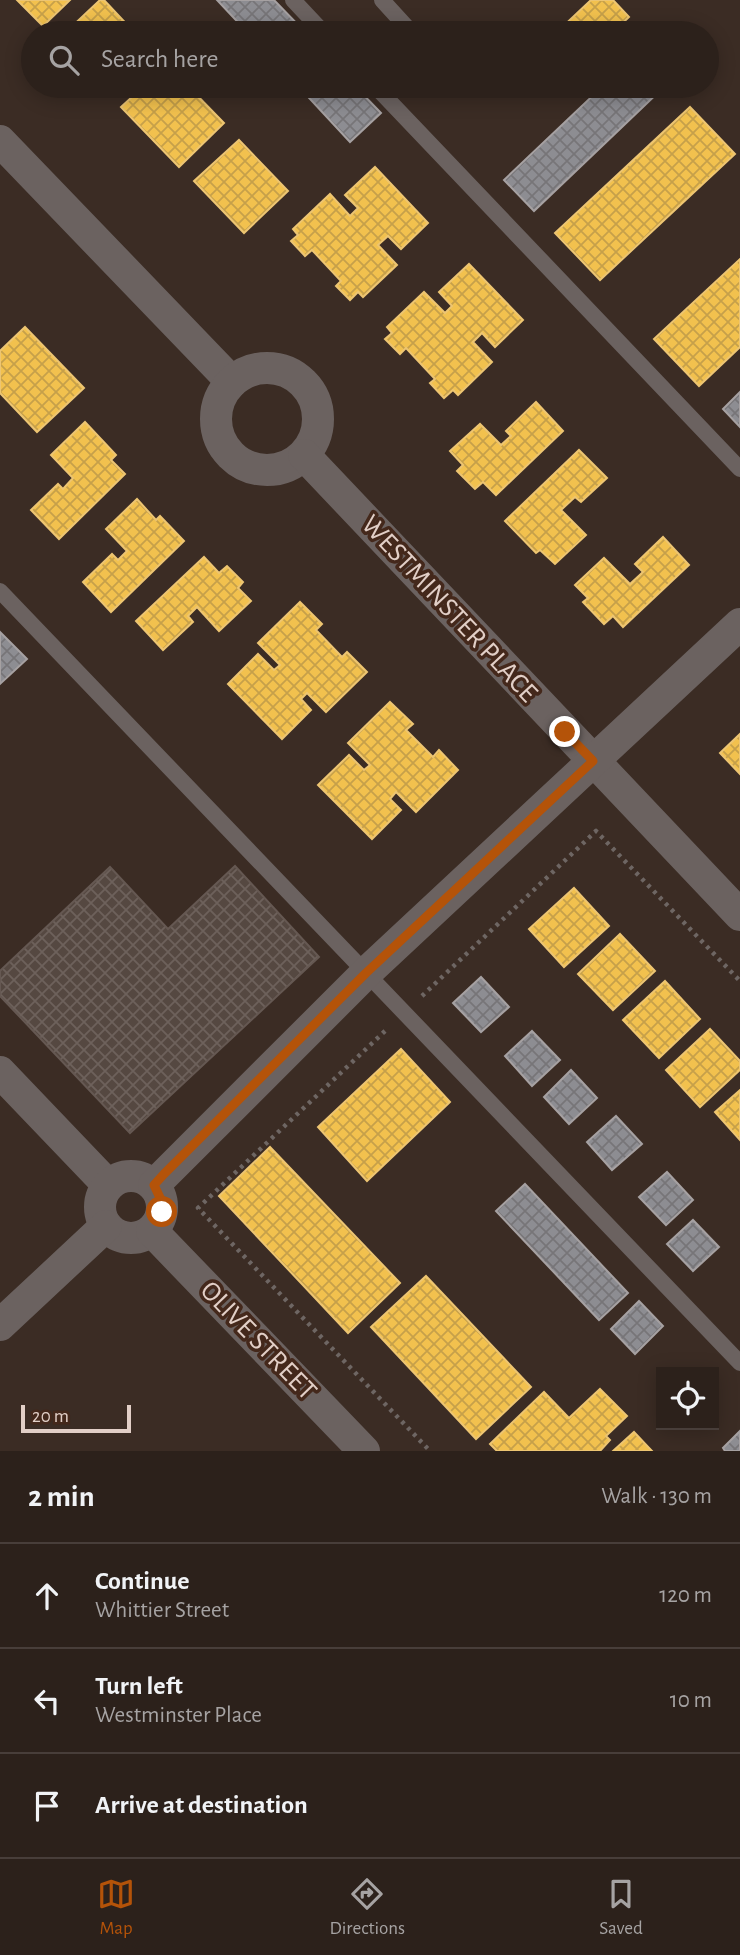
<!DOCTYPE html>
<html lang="en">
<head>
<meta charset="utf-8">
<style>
  :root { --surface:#2c211b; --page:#342924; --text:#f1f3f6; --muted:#a6a3a3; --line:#483e3a; --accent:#b45309 }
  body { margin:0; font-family:"Alegreya Sans",sans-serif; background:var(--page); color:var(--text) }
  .controls { position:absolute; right:21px; bottom:21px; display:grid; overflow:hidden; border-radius:0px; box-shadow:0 4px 18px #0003 }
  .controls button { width:63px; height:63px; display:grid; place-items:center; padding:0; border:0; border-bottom:2px solid var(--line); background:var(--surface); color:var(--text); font:35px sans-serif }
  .scale { position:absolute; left:21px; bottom:18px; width:110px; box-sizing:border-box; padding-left:7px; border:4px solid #e2cfc7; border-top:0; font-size:19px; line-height:24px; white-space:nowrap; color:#e2cfc7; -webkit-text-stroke:5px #44281b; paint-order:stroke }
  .stop { position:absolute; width:21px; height:21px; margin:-16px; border:5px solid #b45309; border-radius:50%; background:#fff }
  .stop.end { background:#b45309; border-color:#fff; box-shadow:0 2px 7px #0008 }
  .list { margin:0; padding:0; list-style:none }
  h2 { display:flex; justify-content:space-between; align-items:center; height:91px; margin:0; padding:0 28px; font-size:30px }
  h2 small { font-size:23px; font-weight:400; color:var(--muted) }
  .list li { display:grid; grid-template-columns:46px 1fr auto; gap:21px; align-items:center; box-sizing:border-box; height:105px; padding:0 28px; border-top:2px solid var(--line) }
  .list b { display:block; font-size:26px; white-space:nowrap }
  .list p { margin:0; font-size:23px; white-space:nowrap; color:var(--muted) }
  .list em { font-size:23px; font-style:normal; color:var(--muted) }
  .icon { flex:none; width:38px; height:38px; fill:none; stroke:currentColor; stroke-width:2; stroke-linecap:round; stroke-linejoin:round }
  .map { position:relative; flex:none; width:740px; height:1451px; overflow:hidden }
  .search { position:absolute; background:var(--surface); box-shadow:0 4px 18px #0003; left:21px; right:21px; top:21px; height:77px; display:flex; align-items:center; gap:18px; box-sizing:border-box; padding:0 24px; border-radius:38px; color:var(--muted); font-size:26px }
  .sheet { height:406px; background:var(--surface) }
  nav { display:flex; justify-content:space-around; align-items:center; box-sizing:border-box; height:98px; border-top:2px solid var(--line); background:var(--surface); font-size:19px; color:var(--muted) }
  nav a { display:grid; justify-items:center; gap:4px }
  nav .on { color:var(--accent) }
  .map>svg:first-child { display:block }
</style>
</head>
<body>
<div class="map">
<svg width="740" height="1451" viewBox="0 0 740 1451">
  <defs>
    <pattern id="homes-cross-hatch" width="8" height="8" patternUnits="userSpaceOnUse" patternTransform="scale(1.75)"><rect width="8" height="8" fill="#f2c14e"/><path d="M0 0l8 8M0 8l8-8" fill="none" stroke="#c6a04a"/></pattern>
    <pattern id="industry-cross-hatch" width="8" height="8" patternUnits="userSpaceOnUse" patternTransform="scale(1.75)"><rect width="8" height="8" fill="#8d8d92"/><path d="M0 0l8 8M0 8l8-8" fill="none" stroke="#777578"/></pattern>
    <pattern id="building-cross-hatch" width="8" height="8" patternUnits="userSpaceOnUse" patternTransform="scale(1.75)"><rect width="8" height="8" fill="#554841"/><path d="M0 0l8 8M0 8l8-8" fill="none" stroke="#6d615b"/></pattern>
  </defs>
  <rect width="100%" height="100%" fill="#3b2c24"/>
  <g fill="url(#homes-cross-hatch)" stroke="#edc572" stroke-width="2">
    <polygon points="17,0 70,0 43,26"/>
    <polygon points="100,0 104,0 135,33 65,33"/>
    <polygon points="591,0 613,0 629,17 612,33 556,33"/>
    <polygon points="144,86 188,86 224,123 179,167 121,107"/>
    <polygon points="690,107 735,154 600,280 555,233"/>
    <polygon points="239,140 288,191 244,233 194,181"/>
    <polygon points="375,167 428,223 401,249 388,236 378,245 397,265 363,297 358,292 350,300 336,286 341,281 312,250 305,256 291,241 298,235 293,229 330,194 350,216 358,208 345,195"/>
    <polygon points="740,259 740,347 699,386 654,339"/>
    <polygon points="469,264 523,320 495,347 482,333 473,342 492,362 458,395 453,390 444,398 430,383 435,379 406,348 400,354 385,339 392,333 387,327 424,292 445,313 452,306 439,292"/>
    <polygon points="25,327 84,388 37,432 0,393 0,351"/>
    <polygon points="536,402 563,431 496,495 483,482 475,489 457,471 463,465 450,451 480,424 501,445 511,436 506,431"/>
    <polygon points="85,422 116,455 111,460 125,474 59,539 31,510 58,484 63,489 73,478 51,455"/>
    <polygon points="579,450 607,478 581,502 575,497 561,510 586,535 555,564 540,550 536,553 505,521"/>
    <polygon points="137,499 156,520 160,516 184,541 111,612 83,582 112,554 118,560 127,551 106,529"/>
    <polygon points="663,537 689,565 623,627 613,616 604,624 583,602 588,598 575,585 604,558 630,584 643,572 635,564"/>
    <polygon points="204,557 219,573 227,566 243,582 238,588 251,601 219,631 197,607 188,616 193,622 163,650 136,621"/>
    <polygon points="300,602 322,624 316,630 342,657 347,652 367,672 326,712 307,693 301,699 311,710 282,739 228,684 258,654 274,670 280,665 258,643"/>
    <polygon points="390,702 413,724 406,730 433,757 439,750 458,770 416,812 396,792 390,799 401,810 372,839 318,785 349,755 364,770 370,765 348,743"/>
    <polygon points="740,734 740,774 720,753"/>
    <polygon points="574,888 609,926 564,967 529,929"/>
    <polygon points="620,934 655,971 613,1010 578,974"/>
    <polygon points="665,981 700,1019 659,1058 623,1020"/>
    <polygon points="710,1029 740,1061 740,1070 700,1107 666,1070"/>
    <polygon points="401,1049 450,1102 367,1181 318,1127"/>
    <polygon points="740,1090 740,1140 715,1112"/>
    <polygon points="270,1147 400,1283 348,1333 219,1196"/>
    <polygon points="426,1276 531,1387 476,1439 371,1327"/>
    <polygon points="600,1389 627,1416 606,1436 610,1440 600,1451 497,1451 490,1444 544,1392 569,1418"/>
    <polygon points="634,1432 652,1451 613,1451"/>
  </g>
  <g fill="url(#industry-cross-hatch)" stroke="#a6a1a2" stroke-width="2">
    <polygon points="217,0 274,0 306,33 248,33"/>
    <polygon points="298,86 355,86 381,113 350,142"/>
    <polygon points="603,86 665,86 534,211 504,180"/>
    <polygon points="740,392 740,427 723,409"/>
    <polygon points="0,632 27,659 0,684"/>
    <polygon points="481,977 509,1007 481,1032 453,1003"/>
    <polygon points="532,1031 560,1060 532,1086 505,1056"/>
    <polygon points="571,1070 597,1098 569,1124 544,1097"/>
    <polygon points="616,1116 642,1144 612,1170 587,1142"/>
    <polygon points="667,1172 693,1200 666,1225 639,1197"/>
    <polygon points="525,1184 628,1293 599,1320 496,1211"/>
    <polygon points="693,1220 719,1247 693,1271 667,1244"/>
    <polygon points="639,1301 663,1326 635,1354 611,1329"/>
    <polygon points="740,1431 740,1451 725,1451 723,1448"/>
  </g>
  <polygon fill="url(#building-cross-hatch)" stroke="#655852" stroke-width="2" points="235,866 319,957 130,1133 0,996 0,971 110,867 168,929"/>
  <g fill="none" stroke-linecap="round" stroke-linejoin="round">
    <g stroke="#6e6663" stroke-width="4.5" stroke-dasharray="3.5 5" stroke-linecap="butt">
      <polyline points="422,996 596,831 740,981"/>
      <polyline points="385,1031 198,1208 430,1451"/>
    </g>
    <g stroke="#6b6260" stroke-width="16">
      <polyline points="293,0 324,33"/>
      <polyline points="382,0 412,33"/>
      <polyline points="375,86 740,469"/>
      <polyline points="0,591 740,1363"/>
    </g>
    <g stroke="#6b6260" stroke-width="32">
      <polyline points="0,141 232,382"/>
      <circle cx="267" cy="419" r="51"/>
      <polyline points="304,455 740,915"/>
      <polyline points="0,1072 108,1185"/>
      <circle cx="131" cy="1207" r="31"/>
      <polyline points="154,1185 366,973 740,624"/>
      <polyline points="152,1231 364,1451"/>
      <polyline points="0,1325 106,1226"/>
    </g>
  </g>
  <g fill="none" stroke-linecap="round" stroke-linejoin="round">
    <polyline stroke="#b45309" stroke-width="9" points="162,1212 162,1202 154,1185 164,1174 366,973 593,761 565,732"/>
  </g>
  <g text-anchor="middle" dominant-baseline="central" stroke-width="7" stroke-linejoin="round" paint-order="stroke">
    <g font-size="28" fill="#e2cfc7" stroke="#44281b">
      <text transform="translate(449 609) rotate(47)">WESTMINSTER PLACE</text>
      <text transform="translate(258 1341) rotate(46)">OLIVE STREET</text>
    </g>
  </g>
</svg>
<div class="controls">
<button><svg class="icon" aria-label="locate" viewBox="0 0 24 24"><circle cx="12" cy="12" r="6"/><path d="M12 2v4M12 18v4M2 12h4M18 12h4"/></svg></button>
</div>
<div class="scale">20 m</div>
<div class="stop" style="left:162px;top:1212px"></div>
<div class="stop end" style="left:565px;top:732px"></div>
<div class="search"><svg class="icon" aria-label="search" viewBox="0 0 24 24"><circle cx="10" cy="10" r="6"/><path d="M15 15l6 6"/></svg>Search here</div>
</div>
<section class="sheet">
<h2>2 min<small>Walk · 130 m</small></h2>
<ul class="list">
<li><svg class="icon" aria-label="ahead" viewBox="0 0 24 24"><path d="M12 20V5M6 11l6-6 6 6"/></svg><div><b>Continue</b><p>Whittier Street</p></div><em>120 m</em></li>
<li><svg class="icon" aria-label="left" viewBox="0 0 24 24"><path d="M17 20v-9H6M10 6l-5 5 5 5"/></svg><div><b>Turn left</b><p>Westminster Place</p></div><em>10 m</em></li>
<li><svg class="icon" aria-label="arrive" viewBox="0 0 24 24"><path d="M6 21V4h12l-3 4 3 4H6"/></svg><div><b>Arrive at destination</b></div></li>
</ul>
</section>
<nav>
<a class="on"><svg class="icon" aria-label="map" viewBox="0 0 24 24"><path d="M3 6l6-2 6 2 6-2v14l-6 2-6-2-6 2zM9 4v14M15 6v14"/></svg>Map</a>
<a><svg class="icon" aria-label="directions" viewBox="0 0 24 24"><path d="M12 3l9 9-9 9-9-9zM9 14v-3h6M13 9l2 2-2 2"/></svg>Directions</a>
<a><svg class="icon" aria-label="saved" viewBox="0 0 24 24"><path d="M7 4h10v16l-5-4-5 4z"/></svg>Saved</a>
</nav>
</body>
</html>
